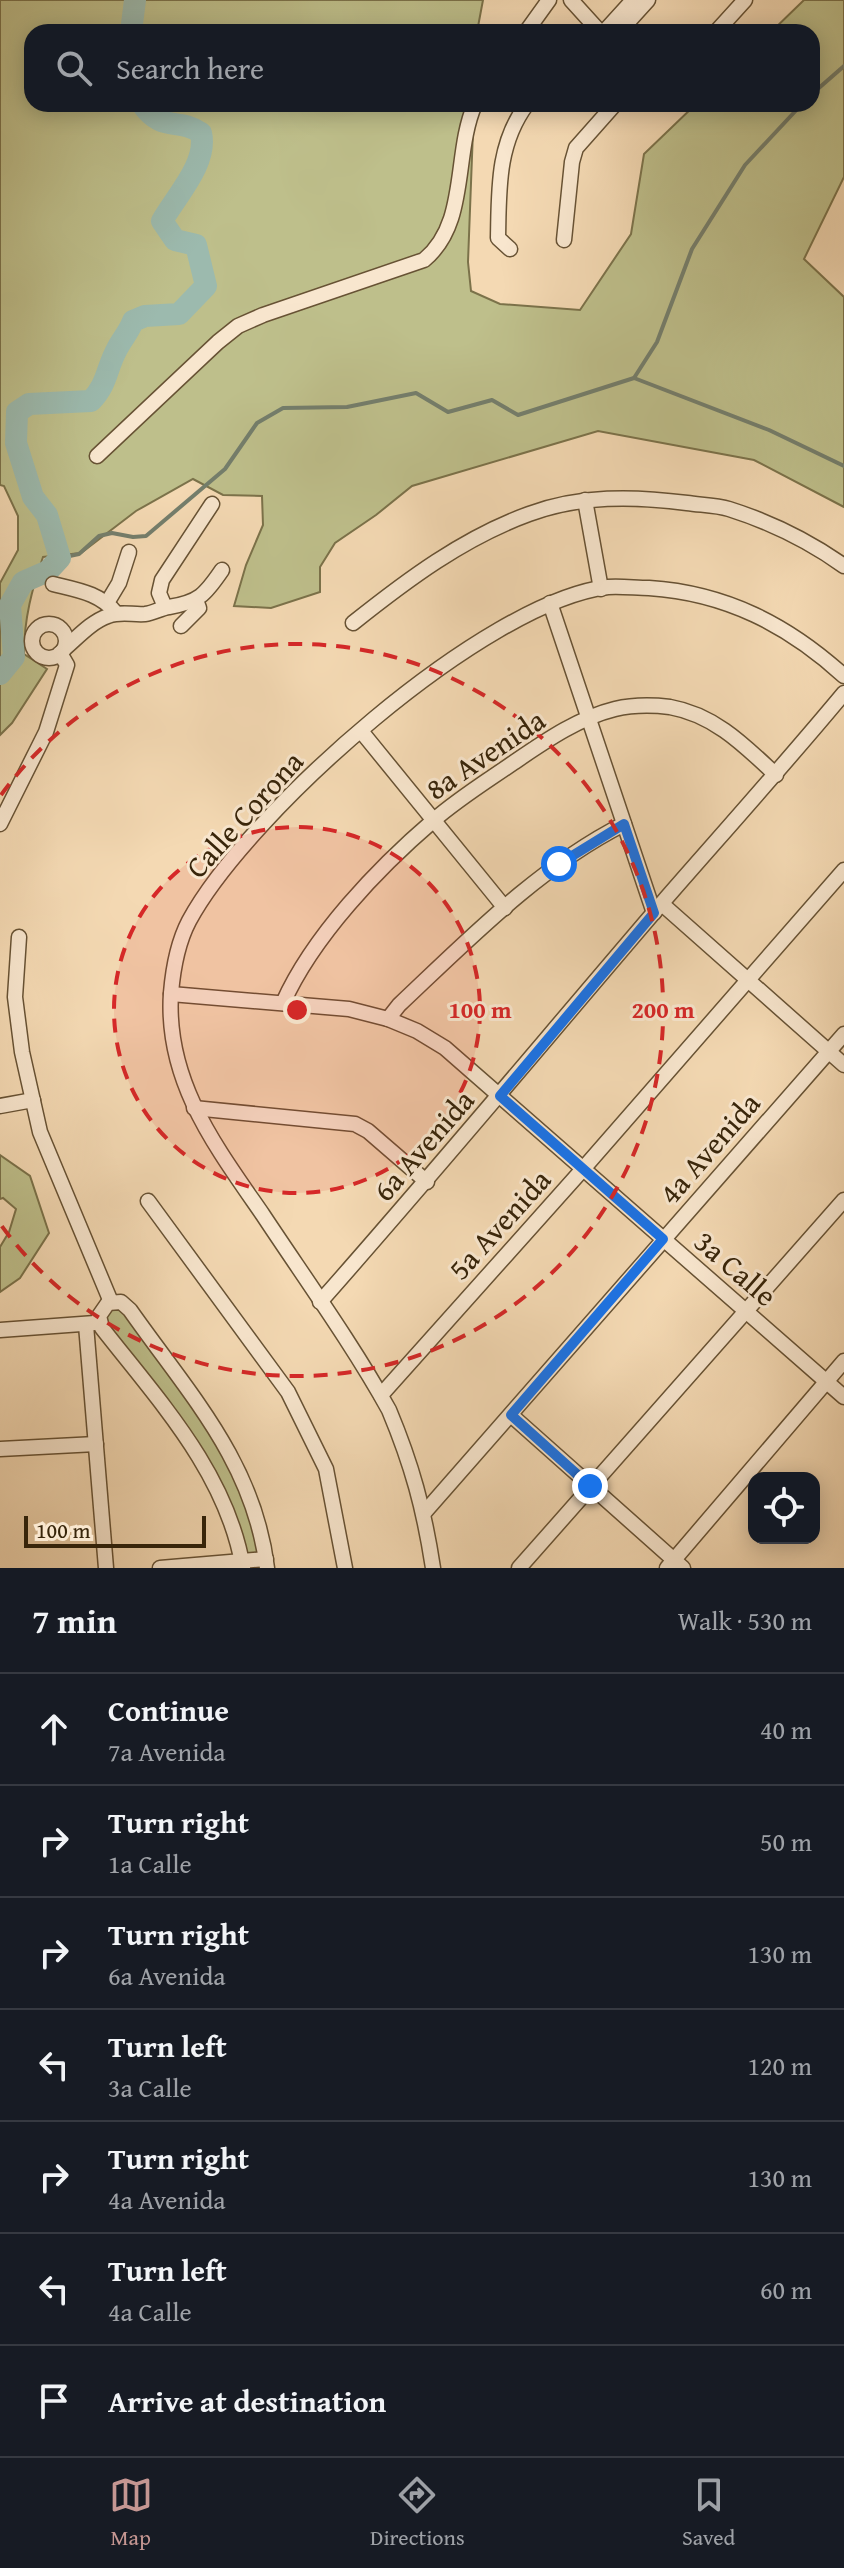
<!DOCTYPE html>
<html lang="en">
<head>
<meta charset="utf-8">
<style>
  :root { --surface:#171b24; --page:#20242c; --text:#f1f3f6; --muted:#9ea1a6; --line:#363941; --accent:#c59692 }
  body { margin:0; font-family:"Gentium Book Plus",serif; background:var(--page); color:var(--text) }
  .controls { position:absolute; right:24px; bottom:24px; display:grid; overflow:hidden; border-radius:16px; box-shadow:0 4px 20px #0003 }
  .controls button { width:72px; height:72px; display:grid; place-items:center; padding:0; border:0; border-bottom:2px solid var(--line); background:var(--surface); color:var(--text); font:40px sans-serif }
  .scale { position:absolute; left:24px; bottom:20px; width:182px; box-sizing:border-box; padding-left:8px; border:4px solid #38250a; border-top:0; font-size:22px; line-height:28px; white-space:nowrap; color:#38250a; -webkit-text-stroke:6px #f8e6ce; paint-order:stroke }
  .stop { position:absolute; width:24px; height:24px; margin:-18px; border:6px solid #1a73e8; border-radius:50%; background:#fff }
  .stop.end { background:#1a73e8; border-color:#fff; box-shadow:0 2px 8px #0008 }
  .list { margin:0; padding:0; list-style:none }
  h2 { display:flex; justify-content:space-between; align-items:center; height:104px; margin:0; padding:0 32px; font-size:34px }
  h2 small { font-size:26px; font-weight:400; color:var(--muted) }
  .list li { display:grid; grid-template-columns:52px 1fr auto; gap:24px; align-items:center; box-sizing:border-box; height:112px; padding:0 32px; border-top:2px solid var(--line) }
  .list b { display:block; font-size:30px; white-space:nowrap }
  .list p { margin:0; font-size:26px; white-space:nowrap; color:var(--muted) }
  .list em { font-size:26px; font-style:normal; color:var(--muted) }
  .icon { flex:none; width:44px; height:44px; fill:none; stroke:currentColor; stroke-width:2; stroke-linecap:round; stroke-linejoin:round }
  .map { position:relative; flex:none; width:844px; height:1568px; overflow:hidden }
  .search { position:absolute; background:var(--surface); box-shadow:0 4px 20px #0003; left:24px; right:24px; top:24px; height:88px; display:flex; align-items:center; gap:20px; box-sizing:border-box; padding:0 28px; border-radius:24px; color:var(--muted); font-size:30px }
  .sheet { height:888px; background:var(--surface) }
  nav { display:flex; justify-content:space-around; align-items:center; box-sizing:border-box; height:112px; border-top:2px solid var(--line); background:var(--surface); font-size:22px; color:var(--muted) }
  nav a { display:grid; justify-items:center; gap:4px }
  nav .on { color:var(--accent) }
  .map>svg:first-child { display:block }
</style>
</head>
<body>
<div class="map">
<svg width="844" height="1568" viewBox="0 0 844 1568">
  <rect width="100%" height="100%" fill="#f4d9b3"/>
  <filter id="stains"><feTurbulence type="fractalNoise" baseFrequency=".0025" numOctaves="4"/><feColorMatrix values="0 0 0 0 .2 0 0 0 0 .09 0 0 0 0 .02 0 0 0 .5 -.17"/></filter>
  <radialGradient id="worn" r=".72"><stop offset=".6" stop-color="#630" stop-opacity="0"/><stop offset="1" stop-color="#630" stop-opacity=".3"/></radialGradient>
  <g fill="#bebf8b" stroke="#7b724a" stroke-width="2">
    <path d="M0,0H483L477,32H32V104H474L468,262L471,291L500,304L580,310L631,234L644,154L696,104H812V32H771L804,0H844V177L804,259L844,297V507L754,460L598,431L412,486L376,515L335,543L320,567V592L271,608L234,606L246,565L263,525L262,496L223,495L193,479L136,511L81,553L43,557C32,589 24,619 24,654L47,669L12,723L0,735V583L18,550V516L4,486L0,485Z"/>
    <polygon points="0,1155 30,1176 49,1233 20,1278 0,1292 0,1247 9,1232 16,1209 3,1198 0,1199"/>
    <polygon points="114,1301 121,1302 222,1438 267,1568 243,1568 223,1498 99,1322"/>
  </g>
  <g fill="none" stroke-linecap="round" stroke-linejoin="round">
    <g stroke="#747e6c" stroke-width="4">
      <polyline points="812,94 844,66"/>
      <polyline points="634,378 657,342 692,249 745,165 802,104"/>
      <polyline points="60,558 79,554 99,536 112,533 133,537 146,536 225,469 257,423 283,408 347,407 416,393 448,412 492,400 518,415 634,378 769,430 844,466"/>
    </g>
    <g stroke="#9cbaae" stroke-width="22">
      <polyline points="131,32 135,0"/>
      <path d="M0,674L14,657L10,605L23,582L48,571L60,558L47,515L33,497L16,443L17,412L29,404L91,401C108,383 106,369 117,349C122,339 129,332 133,321L145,316L179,314L206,286L196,245L175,240L162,221C176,196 208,163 201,133C178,117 162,133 142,104"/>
    </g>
    <defs>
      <g id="minor">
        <polyline points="571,0 600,32"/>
        <polyline points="526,32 549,0"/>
        <polyline points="604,32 633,0"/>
        <polyline points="619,32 648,0"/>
        <polyline points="716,32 745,0"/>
        <polyline points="564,240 572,162 576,148 615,104"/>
        <path d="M510,249L498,238C499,190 497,144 527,104"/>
        <path d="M97,456L218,342L238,326L263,315L424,260C469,223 453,154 475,104"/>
        <polyline points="585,500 601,589"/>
        <path d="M53,584C77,590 100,593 116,613"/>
        <polyline points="107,603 119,583 129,552"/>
        <polyline points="550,603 654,913"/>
        <polyline points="165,607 159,593 162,580 212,504"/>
        <path d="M353,623C407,580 463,538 529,514C580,495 634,496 687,503C700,505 716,505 729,509C770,522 809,541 844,566"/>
        <circle cx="49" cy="641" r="17"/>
        <polyline points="181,626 199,608 196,600"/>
        <path d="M64,649C78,637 91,622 108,616C120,611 133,615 145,614C154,613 161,608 169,607C199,602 205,595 222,570"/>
        <polyline points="361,731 505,908"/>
        <polyline points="0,824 46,732 67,665 60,653"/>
        <polyline points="662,904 844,1065"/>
        <polyline points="19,937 15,997 22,1052 40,1132 111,1302"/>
        <polyline points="171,994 349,1009 388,1019 417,1031 445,1048 844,1397"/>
        <path d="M283,1003C313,936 378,868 434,820C458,799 487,781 513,763C544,742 578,718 615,709C632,705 653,705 670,707C715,715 745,746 776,775"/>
        <path d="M388,1019L399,1005C468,940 539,867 624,824"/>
        <polyline points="0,1106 33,1100"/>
        <polyline points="194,1108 355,1124 368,1131 427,1182"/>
        <polyline points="148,1201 288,1392 326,1469 345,1568"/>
        <path d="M320,1302C436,1171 548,1036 662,903C723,833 785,764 844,693"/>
        <polyline points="86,1325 106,1568"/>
        <polyline points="0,1330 95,1323"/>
        <polyline points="381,1395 583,1169 844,870"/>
        <polyline points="511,1415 683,1568"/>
        <polyline points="0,1449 96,1444"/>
        <polyline points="424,1513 844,1034"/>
        <polyline points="160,1568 266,1559"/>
        <path d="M243,1568C227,1473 159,1401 102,1328L99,1316L108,1303L121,1302L130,1310C189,1394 254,1462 267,1568"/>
        <path d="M433,1568C424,1509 412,1465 389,1410C353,1345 304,1277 263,1215C216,1147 165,1081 171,993C173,969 178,942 189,921C247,813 485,601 608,587C622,586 636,588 649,588C726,593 788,625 844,676"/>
        <polyline points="519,1568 844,1200"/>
        <polyline points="667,1568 844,1361"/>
      </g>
    </defs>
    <use href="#minor" stroke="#675234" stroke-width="17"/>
    <use href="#minor" stroke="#f8e6ce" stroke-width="14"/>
  </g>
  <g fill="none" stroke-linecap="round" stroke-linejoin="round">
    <polyline stroke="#1a73e8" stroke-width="10" points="559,864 624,824 654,913 500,1096 663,1239 511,1415 590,1486"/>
  </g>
  <circle cx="297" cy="1010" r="183" fill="#d62828" fill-opacity=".12"/>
  <g fill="none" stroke="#d62828" stroke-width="4" stroke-dasharray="14 10">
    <circle cx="297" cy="1010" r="183"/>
    <path d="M1 795A366 366 0 1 1 1 1225"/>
  </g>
  <g text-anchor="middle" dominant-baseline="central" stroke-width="6" stroke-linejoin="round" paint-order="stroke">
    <g font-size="30" fill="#38250a" stroke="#f8e6ce">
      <text transform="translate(485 754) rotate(-34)">8a Avenida</text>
      <text transform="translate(244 814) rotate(-48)">Calle Corona</text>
      <text transform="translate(423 1145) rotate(-49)">6a Avenida</text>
      <text transform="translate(709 1148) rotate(-49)">4a Avenida</text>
      <text transform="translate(499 1224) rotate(-48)">5a Avenida</text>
      <text transform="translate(736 1268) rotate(41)">3a Calle</text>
    </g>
  </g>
  <circle cx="297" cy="1010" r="12" fill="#d62828" stroke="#f8e6ce" stroke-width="4"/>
  <g font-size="24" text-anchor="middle" font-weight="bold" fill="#d62828" stroke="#f8e6ce" stroke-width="6" stroke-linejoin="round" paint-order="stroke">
    <text x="480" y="1018">100 m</text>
    <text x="663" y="1018">200 m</text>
  </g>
  <rect width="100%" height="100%" filter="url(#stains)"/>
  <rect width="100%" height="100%" fill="url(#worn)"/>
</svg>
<div class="controls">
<button><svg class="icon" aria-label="locate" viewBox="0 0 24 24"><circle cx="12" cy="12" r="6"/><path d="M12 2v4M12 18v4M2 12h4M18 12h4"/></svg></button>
</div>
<div class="scale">100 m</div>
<div class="stop" style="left:559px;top:864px"></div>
<div class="stop end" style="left:590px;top:1486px"></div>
<div class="search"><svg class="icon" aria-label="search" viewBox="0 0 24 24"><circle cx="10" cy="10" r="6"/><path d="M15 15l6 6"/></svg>Search here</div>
</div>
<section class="sheet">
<h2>7 min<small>Walk · 530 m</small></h2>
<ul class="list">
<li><svg class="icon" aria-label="ahead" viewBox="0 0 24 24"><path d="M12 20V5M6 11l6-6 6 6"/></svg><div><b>Continue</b><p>7a Avenida</p></div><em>40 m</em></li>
<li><svg class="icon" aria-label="right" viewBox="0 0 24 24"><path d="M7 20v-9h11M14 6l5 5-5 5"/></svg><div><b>Turn right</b><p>1a Calle</p></div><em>50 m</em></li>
<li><svg class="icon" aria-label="right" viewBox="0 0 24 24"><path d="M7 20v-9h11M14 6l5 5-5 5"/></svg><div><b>Turn right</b><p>6a Avenida</p></div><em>130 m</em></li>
<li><svg class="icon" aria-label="left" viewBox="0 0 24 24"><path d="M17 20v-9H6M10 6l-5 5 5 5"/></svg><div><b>Turn left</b><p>3a Calle</p></div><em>120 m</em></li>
<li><svg class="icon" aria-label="right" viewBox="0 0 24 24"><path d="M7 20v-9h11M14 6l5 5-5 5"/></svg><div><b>Turn right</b><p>4a Avenida</p></div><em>130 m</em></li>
<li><svg class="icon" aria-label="left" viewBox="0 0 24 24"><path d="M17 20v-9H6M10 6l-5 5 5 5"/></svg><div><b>Turn left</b><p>4a Calle</p></div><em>60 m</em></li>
<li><svg class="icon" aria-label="arrive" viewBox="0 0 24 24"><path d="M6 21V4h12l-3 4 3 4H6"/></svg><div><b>Arrive at destination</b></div></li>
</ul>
</section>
<nav>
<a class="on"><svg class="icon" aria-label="map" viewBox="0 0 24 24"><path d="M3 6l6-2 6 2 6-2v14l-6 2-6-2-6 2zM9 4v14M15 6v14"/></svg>Map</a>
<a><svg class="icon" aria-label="directions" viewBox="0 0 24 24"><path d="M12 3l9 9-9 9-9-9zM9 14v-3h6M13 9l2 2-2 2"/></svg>Directions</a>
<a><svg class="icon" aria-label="saved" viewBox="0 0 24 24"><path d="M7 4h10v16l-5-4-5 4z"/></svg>Saved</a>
</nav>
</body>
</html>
